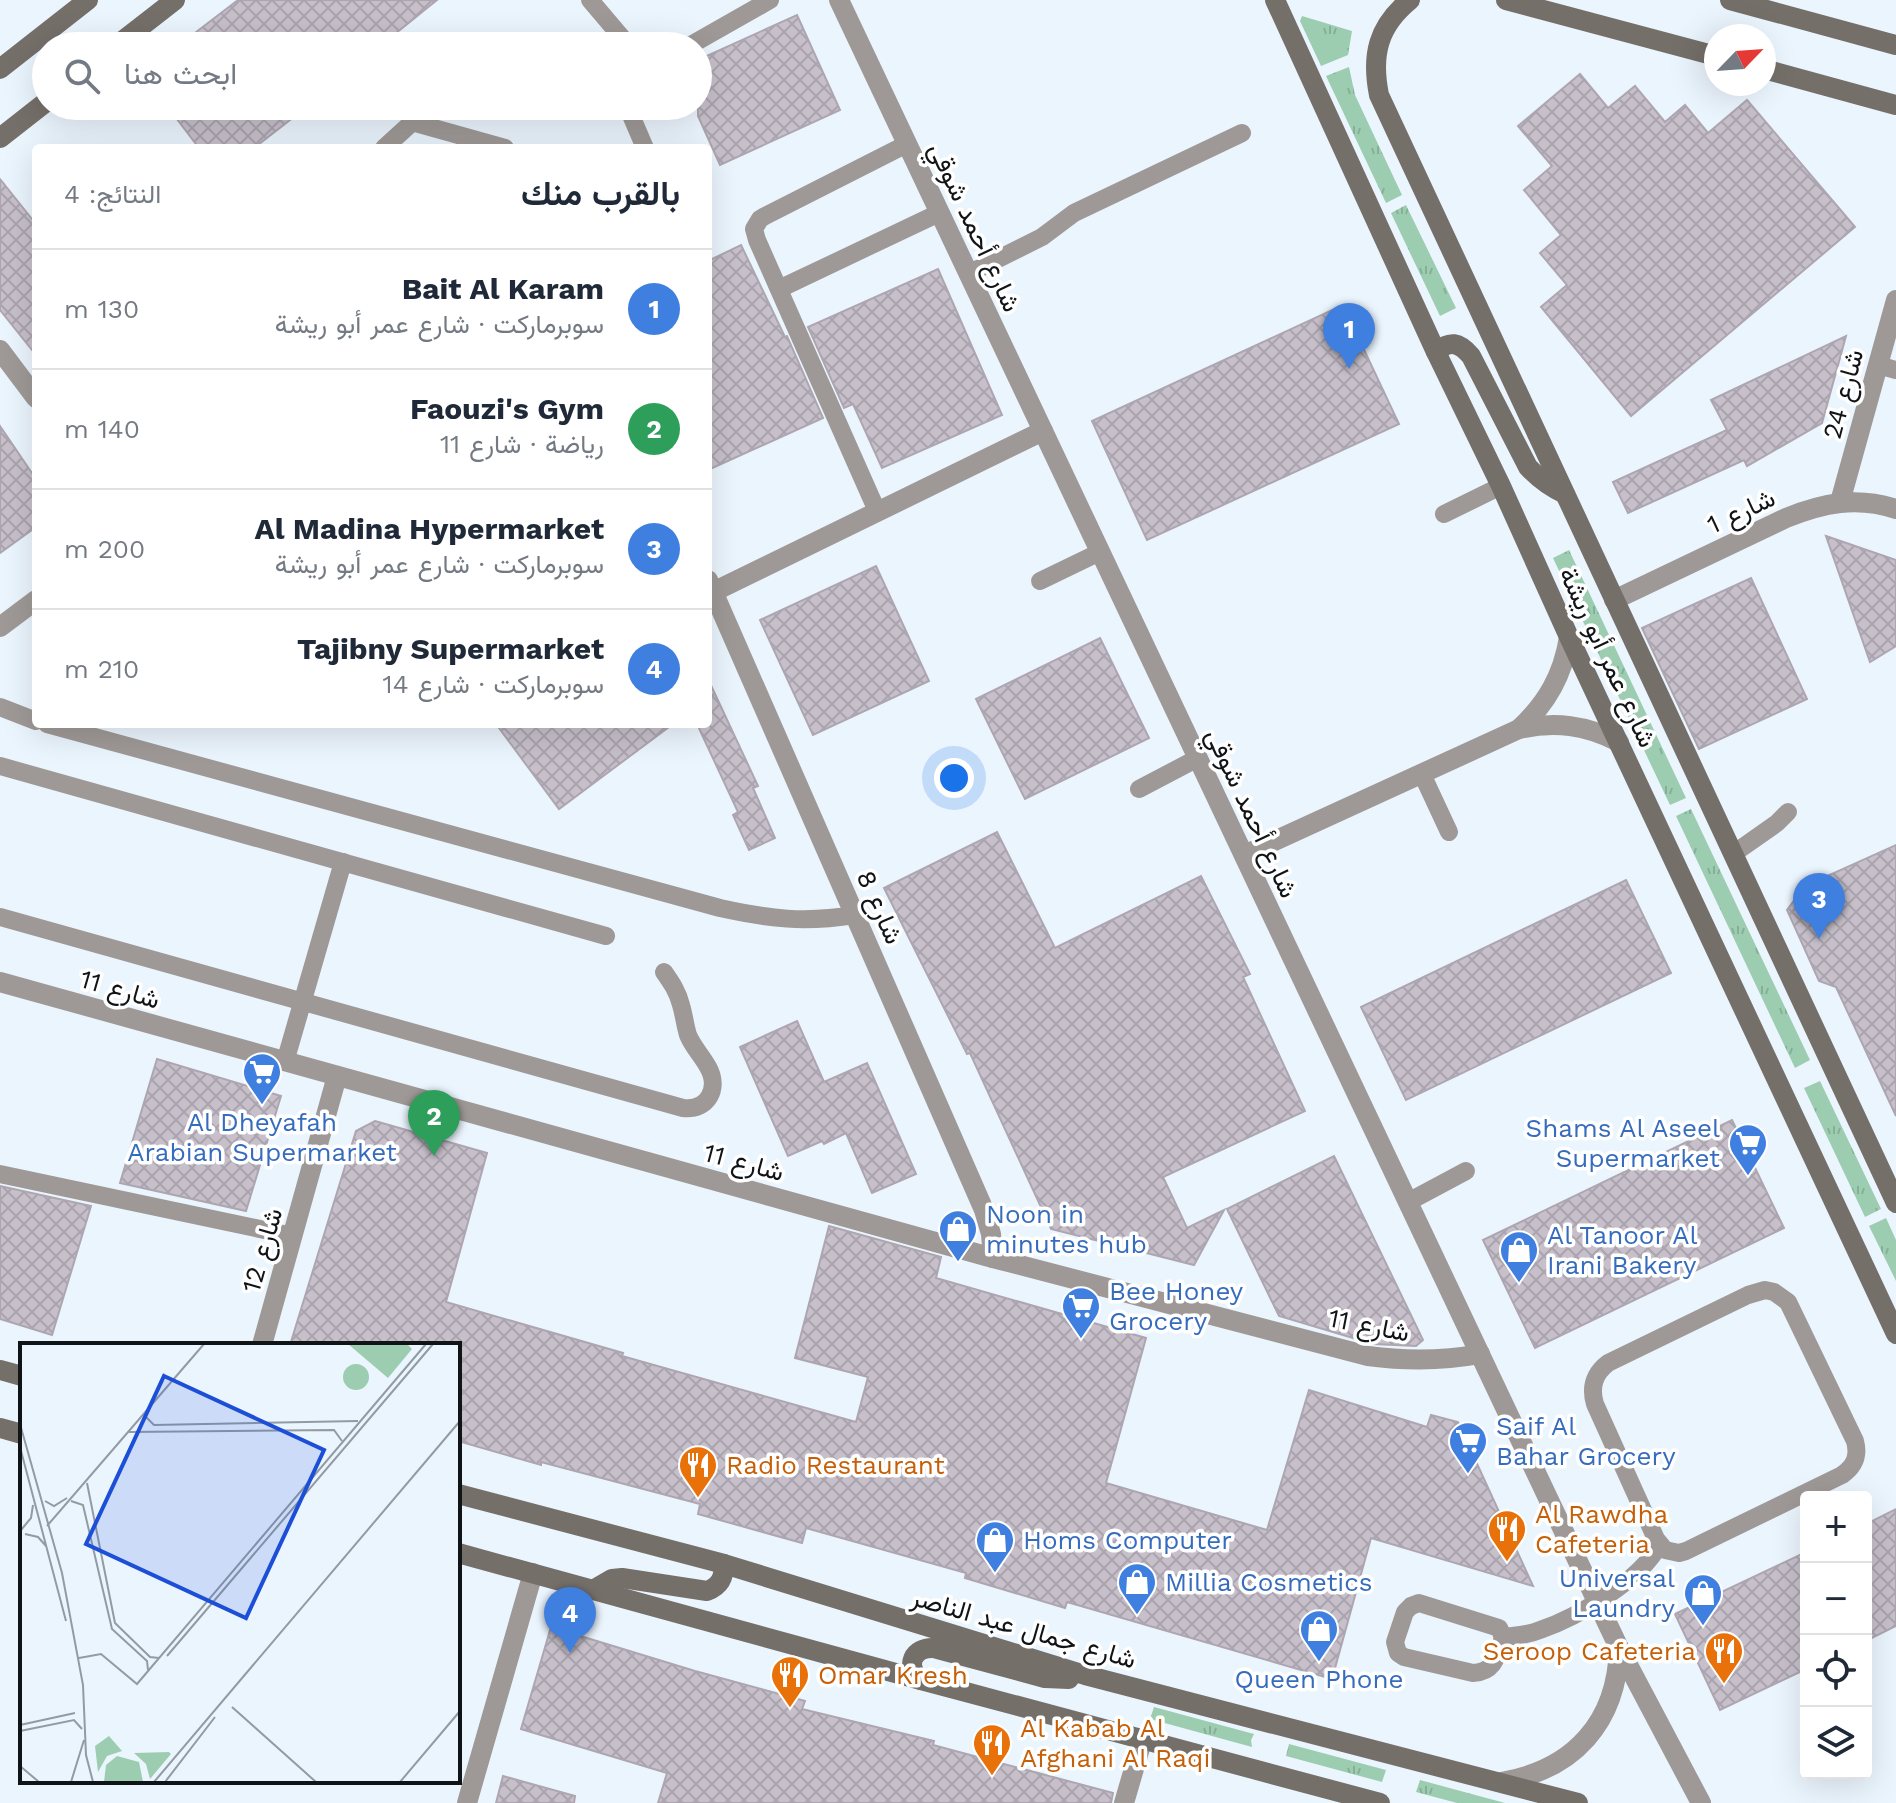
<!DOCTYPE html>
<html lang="ar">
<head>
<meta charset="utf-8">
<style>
  :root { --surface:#fff; --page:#f2f2f3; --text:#1f2937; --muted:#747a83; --line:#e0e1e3; --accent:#ea580c }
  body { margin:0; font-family:"Work Sans",Vazirmatn,sans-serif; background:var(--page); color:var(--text); direction:rtl }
  .controls { position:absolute; right:24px; bottom:24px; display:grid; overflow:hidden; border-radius:8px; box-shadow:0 8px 32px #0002 }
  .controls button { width:72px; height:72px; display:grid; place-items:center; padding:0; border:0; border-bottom:2px solid var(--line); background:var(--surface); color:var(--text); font:40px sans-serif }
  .compass { position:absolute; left:1704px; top:24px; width:72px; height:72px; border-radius:50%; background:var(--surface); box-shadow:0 8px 32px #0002; rotate:65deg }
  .you { position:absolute; left:954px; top:778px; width:28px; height:28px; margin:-20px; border:6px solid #fff; border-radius:50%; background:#1a73e8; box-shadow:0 0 0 12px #1a73e833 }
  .badge { display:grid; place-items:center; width:52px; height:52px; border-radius:50%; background:var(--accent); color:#fff; font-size:26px; font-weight:700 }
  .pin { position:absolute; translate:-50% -66px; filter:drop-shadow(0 2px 4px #0008) }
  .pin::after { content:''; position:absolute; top:42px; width:28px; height:24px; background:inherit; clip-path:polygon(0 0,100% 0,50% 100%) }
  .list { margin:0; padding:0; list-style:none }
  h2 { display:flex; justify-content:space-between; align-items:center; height:104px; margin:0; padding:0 32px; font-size:34px }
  h2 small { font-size:26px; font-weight:400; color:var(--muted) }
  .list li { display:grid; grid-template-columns:52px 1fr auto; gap:24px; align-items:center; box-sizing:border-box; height:120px; padding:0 32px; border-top:2px solid var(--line) }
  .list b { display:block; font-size:30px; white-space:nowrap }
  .list p { margin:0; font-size:26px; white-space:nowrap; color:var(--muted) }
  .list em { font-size:26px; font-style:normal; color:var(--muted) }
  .icon { flex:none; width:44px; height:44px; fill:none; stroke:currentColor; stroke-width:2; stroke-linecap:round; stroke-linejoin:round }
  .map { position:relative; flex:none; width:1896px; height:1803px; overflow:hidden; direction:ltr }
  .search { position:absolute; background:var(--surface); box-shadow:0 8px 32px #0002; left:32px; top:32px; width:680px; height:88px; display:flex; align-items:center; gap:20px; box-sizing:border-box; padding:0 28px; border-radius:44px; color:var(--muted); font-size:30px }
  .panel { position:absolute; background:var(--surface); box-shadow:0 8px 32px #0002; left:32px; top:144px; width:680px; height:584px; border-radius:8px; direction:rtl }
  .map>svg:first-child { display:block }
</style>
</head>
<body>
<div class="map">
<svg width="1896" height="1803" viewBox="0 0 1896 1803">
  <defs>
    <pattern id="grass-tufts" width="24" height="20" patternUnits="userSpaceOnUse" patternTransform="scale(2)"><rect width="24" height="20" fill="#9dcdb0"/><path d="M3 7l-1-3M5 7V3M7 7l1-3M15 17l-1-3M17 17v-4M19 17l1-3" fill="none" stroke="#86af97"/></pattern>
    <pattern id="building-cross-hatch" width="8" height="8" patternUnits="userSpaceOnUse" patternTransform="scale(2)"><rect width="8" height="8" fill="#c7c0cb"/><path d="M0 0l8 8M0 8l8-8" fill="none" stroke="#aaa4ae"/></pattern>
  </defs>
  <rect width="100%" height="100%" fill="#ebf5fe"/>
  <g fill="url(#grass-tufts)">
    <polygon points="1302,16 1352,31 1348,55 1321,66 1300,21"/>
    <polygon points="1349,67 1355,95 1402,195 1386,203 1326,76"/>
    <polygon points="1406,205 1456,308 1440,316 1391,213"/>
    <polygon points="1569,550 1686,798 1670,805 1553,558"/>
    <polygon points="1691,809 1810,1060 1795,1068 1676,816"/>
    <polygon points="1820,1081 1881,1209 1865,1217 1804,1088"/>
    <polygon points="1886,1218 1896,1240 1896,1281 1869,1226"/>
    <polygon points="1154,1707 1254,1734 1251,1740 1252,1747 1150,1719"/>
    <polygon points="1289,1744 1386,1770 1382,1782 1286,1756"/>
    <polygon points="1420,1780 1505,1803 1457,1803 1416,1792"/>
  </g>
  <g fill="url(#building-cross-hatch)" stroke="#ada6b0" stroke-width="2">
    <polygon points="238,0 437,0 380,46 178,46"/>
    <polygon points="797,15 840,110 720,165 698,116 698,60"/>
    <polygon points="1580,74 1608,108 1635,86 1665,122 1685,105 1708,133 1747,100 1855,227 1631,416 1541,307 1567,285 1540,253 1561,235 1524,190 1552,166 1518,126"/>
    <polygon points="167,106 308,106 254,148 199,148"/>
    <polygon points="0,179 36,224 36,355 0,310"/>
    <polygon points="741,245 785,337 787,336 823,418 708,470 708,261"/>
    <polygon points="938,269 1002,415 882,468 853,404 844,408 808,327"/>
    <polygon points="1343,305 1399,424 1147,540 1092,421"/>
    <polygon points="1846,336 1822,423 1747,466 1744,460 1628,513 1613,482 1727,430 1711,400"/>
    <polygon points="0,426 36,479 36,527 0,553"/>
    <polygon points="1826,536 1896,560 1896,646 1870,662"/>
    <polygon points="876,566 929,681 813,735 760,620"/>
    <polygon points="1751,578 1807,699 1699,749 1642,628"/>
    <polygon points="1100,638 1149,738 1025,799 976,699"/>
    <polygon points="708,679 758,786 753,788 775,838 749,850 733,815 738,812 697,724 708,724"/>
    <polygon points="496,724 673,724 559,809"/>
    <polygon points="997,832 1055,948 1201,876 1250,974 1243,977 1305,1111 1163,1177 1187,1228 1224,1210 1194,1265 1051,1229 970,1053 967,1054 884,888"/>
    <polygon points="1896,845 1896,1116 1836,987 1819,981 1787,910 1805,886"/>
    <polygon points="1626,880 1671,973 1406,1100 1361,1007"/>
    <polygon points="797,1021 824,1082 867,1063 916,1174 872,1193 846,1133 824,1144 822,1141 788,1156 740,1047"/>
    <polygon points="157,1059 281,1096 246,1211 120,1183"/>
    <polygon points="1732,1120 1784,1228 1535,1348 1483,1240"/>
    <polygon points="375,1121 487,1153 446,1302 623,1353 622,1356 856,1422 868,1377 795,1358 829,1226 941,1257 936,1278 1146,1338 1106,1483 1267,1530 1309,1390 1427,1427 1431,1415 1458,1422 1533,1586 1371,1538 1332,1679 1067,1602 1065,1608 965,1578 966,1573 806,1528 802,1543 698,1514 700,1504 541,1462 541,1465 458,1441 458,1345 290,1345 356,1131"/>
    <polygon points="1334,1156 1423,1340 1416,1346 1373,1344 1279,1316 1227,1209"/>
    <polygon points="0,1186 91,1206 52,1335 0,1319"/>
    <polygon points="1896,1509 1896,1626 1866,1641 1866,1524"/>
    <polygon points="1806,1552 1806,1669 1720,1710 1675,1614"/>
    <polygon points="551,1627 695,1671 805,1701 802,1709 934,1741 933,1745 1113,1793 1111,1803 658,1803 667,1773 521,1729"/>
    <polygon points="503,1776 575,1796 574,1803 496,1803"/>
  </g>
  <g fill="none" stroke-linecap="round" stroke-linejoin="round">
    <g stroke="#9e9996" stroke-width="18">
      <polyline points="590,0 629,46"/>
      <polyline points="689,46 770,0"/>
      <polyline points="627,106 645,148"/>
      <polyline points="412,122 505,148"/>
      <polyline points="384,148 430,106"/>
      <polyline points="968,274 1042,237 1074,213 1242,133"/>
      <polyline points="779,289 939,213"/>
      <polyline points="1878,365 1896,370"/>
      <polyline points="877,511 757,240 754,229 760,219 765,216 907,144"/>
      <polyline points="1444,514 1501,486"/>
      <polyline points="1040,581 1100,552"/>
      <polyline points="0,707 36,721"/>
      <path d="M47,724L720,908C770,919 804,923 855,915"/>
      <polyline points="0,766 606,936"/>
      <polyline points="1422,774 1449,832"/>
      <polyline points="1139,789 1198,758"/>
      <polyline points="1733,854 1777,823 1788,812"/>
      <path d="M0,917L683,1108C708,1111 720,1088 708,1067C702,1056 693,1047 688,1035C685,1025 684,1015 681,1005C678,992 671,982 664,972"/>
      <polyline points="285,1062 343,862"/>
      <polyline points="0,1174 293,1236"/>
      <polyline points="1408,1202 1466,1171"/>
      <path d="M1765,1290L1774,1292L1788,1302L1855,1441C1859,1456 1855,1466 1842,1475L1686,1551L1679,1553L1665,1550L1656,1539L1595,1404C1590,1387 1594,1374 1608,1363L1748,1295Z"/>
      <path d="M1419,1603L1499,1628L1503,1637C1497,1656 1495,1672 1473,1673L1404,1657L1398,1653L1395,1642L1405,1612L1411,1606Z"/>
      <path d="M1503,1637C1516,1636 1528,1635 1540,1630C1576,1618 1641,1580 1659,1545"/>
    </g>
    <g stroke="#9e9996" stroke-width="20">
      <polyline points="839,0 1619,1648 1701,1803"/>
      <polyline points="0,350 36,398"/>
      <polyline points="1840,502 1896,300"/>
      <polyline points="708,580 984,1210 991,1234 993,1258"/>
      <polyline points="713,592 1043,431"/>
      <path d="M1614,600L1786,518C1823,503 1857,496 1896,509"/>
      <polyline points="0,627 36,600"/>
      <path d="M1519,729C1547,703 1563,675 1569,637"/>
      <path d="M1244,855L1519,729C1555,721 1586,725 1619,742"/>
      <path d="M0,982L993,1258L1368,1356C1406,1361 1442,1361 1480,1354"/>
      <polyline points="262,1345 337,1076"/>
      <path d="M1501,1782C1574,1770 1617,1722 1619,1648"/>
      <polyline points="467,1803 533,1573"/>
      <polyline points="1124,1803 1143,1738"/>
    </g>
    <g stroke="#756f6a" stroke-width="20">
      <polyline points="1275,0 1436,352 1501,486 1569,637 1896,1334"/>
      <path d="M1410,0C1378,26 1371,55 1379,95L1896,1203"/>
      <polyline points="1506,0 1716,56"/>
      <polyline points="1730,0 1896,45"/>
      <polyline points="116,46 175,0"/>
      <polyline points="0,69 88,0"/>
      <polyline points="1764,69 1896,105"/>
      <polyline points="0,138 46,102"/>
      <path d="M1436,352C1450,340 1459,342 1471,356L1528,467C1539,479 1550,487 1565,494"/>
      <polyline points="0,1370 22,1376"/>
      <polyline points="0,1428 22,1434"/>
      <polyline points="458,1494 724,1564 1085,1675 1578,1803"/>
      <polyline points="458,1553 921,1680 1380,1803"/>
      <path d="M593,1590L612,1579L622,1578L707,1591C720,1586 724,1578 724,1564"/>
      <path d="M921,1680C904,1666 913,1647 934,1648L1045,1678L1069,1679"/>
    </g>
  </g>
  <defs>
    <symbol id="supermarket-pin" viewBox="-11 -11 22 30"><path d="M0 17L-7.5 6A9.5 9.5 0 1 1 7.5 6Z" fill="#3f7fe0" stroke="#fff"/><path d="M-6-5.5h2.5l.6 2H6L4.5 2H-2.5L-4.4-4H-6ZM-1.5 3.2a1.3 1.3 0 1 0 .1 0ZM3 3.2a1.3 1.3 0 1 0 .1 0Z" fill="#fff"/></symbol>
    <symbol id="shop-pin" viewBox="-11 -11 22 30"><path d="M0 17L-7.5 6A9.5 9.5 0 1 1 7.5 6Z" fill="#3f7fe0" stroke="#fff"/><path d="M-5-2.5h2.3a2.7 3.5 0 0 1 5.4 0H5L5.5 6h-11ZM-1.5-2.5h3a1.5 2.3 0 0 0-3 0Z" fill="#fff"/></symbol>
    <symbol id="restaurant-pin" viewBox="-11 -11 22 30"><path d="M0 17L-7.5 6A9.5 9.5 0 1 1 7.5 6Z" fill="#e8710a" stroke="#fff"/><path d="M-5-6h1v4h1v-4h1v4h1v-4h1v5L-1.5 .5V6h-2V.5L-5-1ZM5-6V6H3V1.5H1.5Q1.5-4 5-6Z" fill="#fff"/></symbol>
  </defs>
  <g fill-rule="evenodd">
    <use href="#supermarket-pin" x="240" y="1050" width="44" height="60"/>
    <use href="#supermarket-pin" x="1726" y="1121" width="44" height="60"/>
    <use href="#shop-pin" x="936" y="1207" width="44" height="60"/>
    <use href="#shop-pin" x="1497" y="1228" width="44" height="60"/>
    <use href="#supermarket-pin" x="1059" y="1284" width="44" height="60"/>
    <use href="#supermarket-pin" x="1446" y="1419" width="44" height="60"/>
    <use href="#restaurant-pin" x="676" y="1443" width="44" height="60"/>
    <use href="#restaurant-pin" x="1485" y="1507" width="44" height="60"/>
    <use href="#shop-pin" x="973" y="1518" width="44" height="60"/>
    <use href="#shop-pin" x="1115" y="1560" width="44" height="60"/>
    <use href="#shop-pin" x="1681" y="1571" width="44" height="60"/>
    <use href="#shop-pin" x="1297" y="1607" width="44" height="60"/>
    <use href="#restaurant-pin" x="1702" y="1629" width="44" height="60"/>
    <use href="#restaurant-pin" x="768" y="1653" width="44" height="60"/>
    <use href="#restaurant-pin" x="970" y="1721" width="44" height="60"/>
  </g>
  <g text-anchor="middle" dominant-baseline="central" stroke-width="7" stroke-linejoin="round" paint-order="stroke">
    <g font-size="26" fill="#101417" stroke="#fff">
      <text transform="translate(975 227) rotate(65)">شارع أحمد شوقي</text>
      <text transform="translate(1843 394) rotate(-75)">شارع 24</text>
      <text transform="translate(1741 511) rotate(-25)">شارع 1</text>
      <text transform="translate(1608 657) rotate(65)">شارع عمر أبو ريشة</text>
      <text transform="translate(1252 813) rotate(65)">شارع أحمد شوقي</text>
      <text transform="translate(880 907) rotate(66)">شارع 8</text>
      <text transform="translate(120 989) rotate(16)">شارع 11</text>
      <text transform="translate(744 1162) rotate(15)">شارع 11</text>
      <text transform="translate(262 1250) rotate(-74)">شارع 12</text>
      <text transform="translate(1369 1325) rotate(11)">شارع 11</text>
      <text transform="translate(1024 1628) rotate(16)">شارع جمال عبد الناصر</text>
    </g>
    <g font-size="26" fill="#366cbe" stroke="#fff" text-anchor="start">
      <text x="262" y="1122" text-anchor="middle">Al Dheyafah<tspan x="262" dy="30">Arabian Supermarket</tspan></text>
      <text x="1720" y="1128" text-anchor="end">Shams Al Aseel<tspan x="1720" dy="30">Supermarket</tspan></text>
      <text x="986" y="1214">Noon in<tspan x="986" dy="30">minutes hub</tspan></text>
      <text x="1547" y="1235">Al Tanoor Al<tspan x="1547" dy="30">Irani Bakery</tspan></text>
      <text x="1109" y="1291">Bee Honey<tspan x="1109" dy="30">Grocery</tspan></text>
      <text x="1496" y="1426">Saif Al<tspan x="1496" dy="30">Bahar Grocery</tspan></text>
      <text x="1023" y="1540">Homs Computer</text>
      <text x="1675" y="1578" text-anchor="end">Universal<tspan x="1675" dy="30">Laundry</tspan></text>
      <text x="1165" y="1582">Millia Cosmetics</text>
      <text x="1319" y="1679" text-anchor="middle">Queen Phone</text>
    </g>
    <g font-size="26" fill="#c56008" stroke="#fff" text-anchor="start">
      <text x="726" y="1465">Radio Restaurant</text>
      <text x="1535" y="1514">Al Rawdha<tspan x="1535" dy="30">Cafeteria</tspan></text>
      <text x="1696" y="1651" text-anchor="end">Seroop Cafeteria</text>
      <text x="818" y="1675">Omar Kresh</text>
      <text x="1020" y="1728">Al Kabab Al<tspan x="1020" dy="30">Afghani Al Raqi</tspan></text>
    </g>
  </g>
  <g transform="translate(20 1343)">
    <rect width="440" height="440" fill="#ebf5fe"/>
    <path d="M323 34a13 13 0 1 1 26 0a13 13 0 1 1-26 0ZM89,393L102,408L87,413L78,429L75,403ZM114,410L149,409L151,411L130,436L126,421ZM97,413L119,419L123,439H84L86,422Z" fill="#9dcdb0"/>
    <path d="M328,1H387L392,6L368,35Z" fill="#9dcdb0"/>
    <path fill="none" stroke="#939ba2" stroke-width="2" d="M124,72L134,82L338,78M0,81L42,230L63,342L66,412L73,439M109,89L314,87L322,98M0,104L46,278M67,140L95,280L130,314L139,315M25,158L34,163L47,155M51,158L63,162L92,286L127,318L128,327M27,183L184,1M1,187L11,175L13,162M5,191L18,194L26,203M147,313L413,1M59,315L81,311L117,341L406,1M212,364L296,439M0,382L55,370M0,388L54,377L62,386M0,423L19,439M51,439L64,397M134,439L440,78M145,439L195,374M380,439L440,368"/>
    <path fill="#1d4ed8" fill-opacity="0.15" stroke="#1d4ed8" stroke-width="4" d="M144,33L304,107L226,275L66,201Z"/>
    <rect width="440" height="440" fill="none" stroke="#101417" stroke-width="4"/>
  </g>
</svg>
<div class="controls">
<button>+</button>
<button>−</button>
<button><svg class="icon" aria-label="locate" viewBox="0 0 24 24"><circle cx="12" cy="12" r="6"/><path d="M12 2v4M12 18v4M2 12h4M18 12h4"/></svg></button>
<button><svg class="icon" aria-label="layers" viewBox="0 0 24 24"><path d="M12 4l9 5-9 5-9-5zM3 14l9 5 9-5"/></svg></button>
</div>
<svg class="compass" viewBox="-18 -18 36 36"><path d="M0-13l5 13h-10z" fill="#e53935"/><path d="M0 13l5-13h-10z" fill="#747a83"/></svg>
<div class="you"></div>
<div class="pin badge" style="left:1349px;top:369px;background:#3f7fe0">1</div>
<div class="pin badge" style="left:434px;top:1156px;background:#2e9e5b">2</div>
<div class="pin badge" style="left:1819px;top:939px;background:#3f7fe0">3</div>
<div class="pin badge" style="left:570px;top:1653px;background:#3f7fe0">4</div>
<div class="search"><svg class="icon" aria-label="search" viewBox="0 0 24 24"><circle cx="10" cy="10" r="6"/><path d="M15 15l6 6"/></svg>ابحث هنا</div>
<section class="panel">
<h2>بالقرب منك<small>النتائج: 4</small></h2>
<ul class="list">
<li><span class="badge" style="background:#3f7fe0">1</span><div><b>Bait Al Karam</b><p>سوبرماركت · شارع عمر أبو ريشة</p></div><em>130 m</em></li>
<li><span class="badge" style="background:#2e9e5b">2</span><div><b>Faouzi's Gym</b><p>رياضة · شارع 11</p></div><em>140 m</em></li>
<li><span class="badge" style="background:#3f7fe0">3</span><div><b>Al Madina Hypermarket</b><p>سوبرماركت · شارع عمر أبو ريشة</p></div><em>200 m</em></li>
<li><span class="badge" style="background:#3f7fe0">4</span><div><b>Tajibny Supermarket</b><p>سوبرماركت · شارع 14</p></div><em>210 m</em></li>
</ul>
</section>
</div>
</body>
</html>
